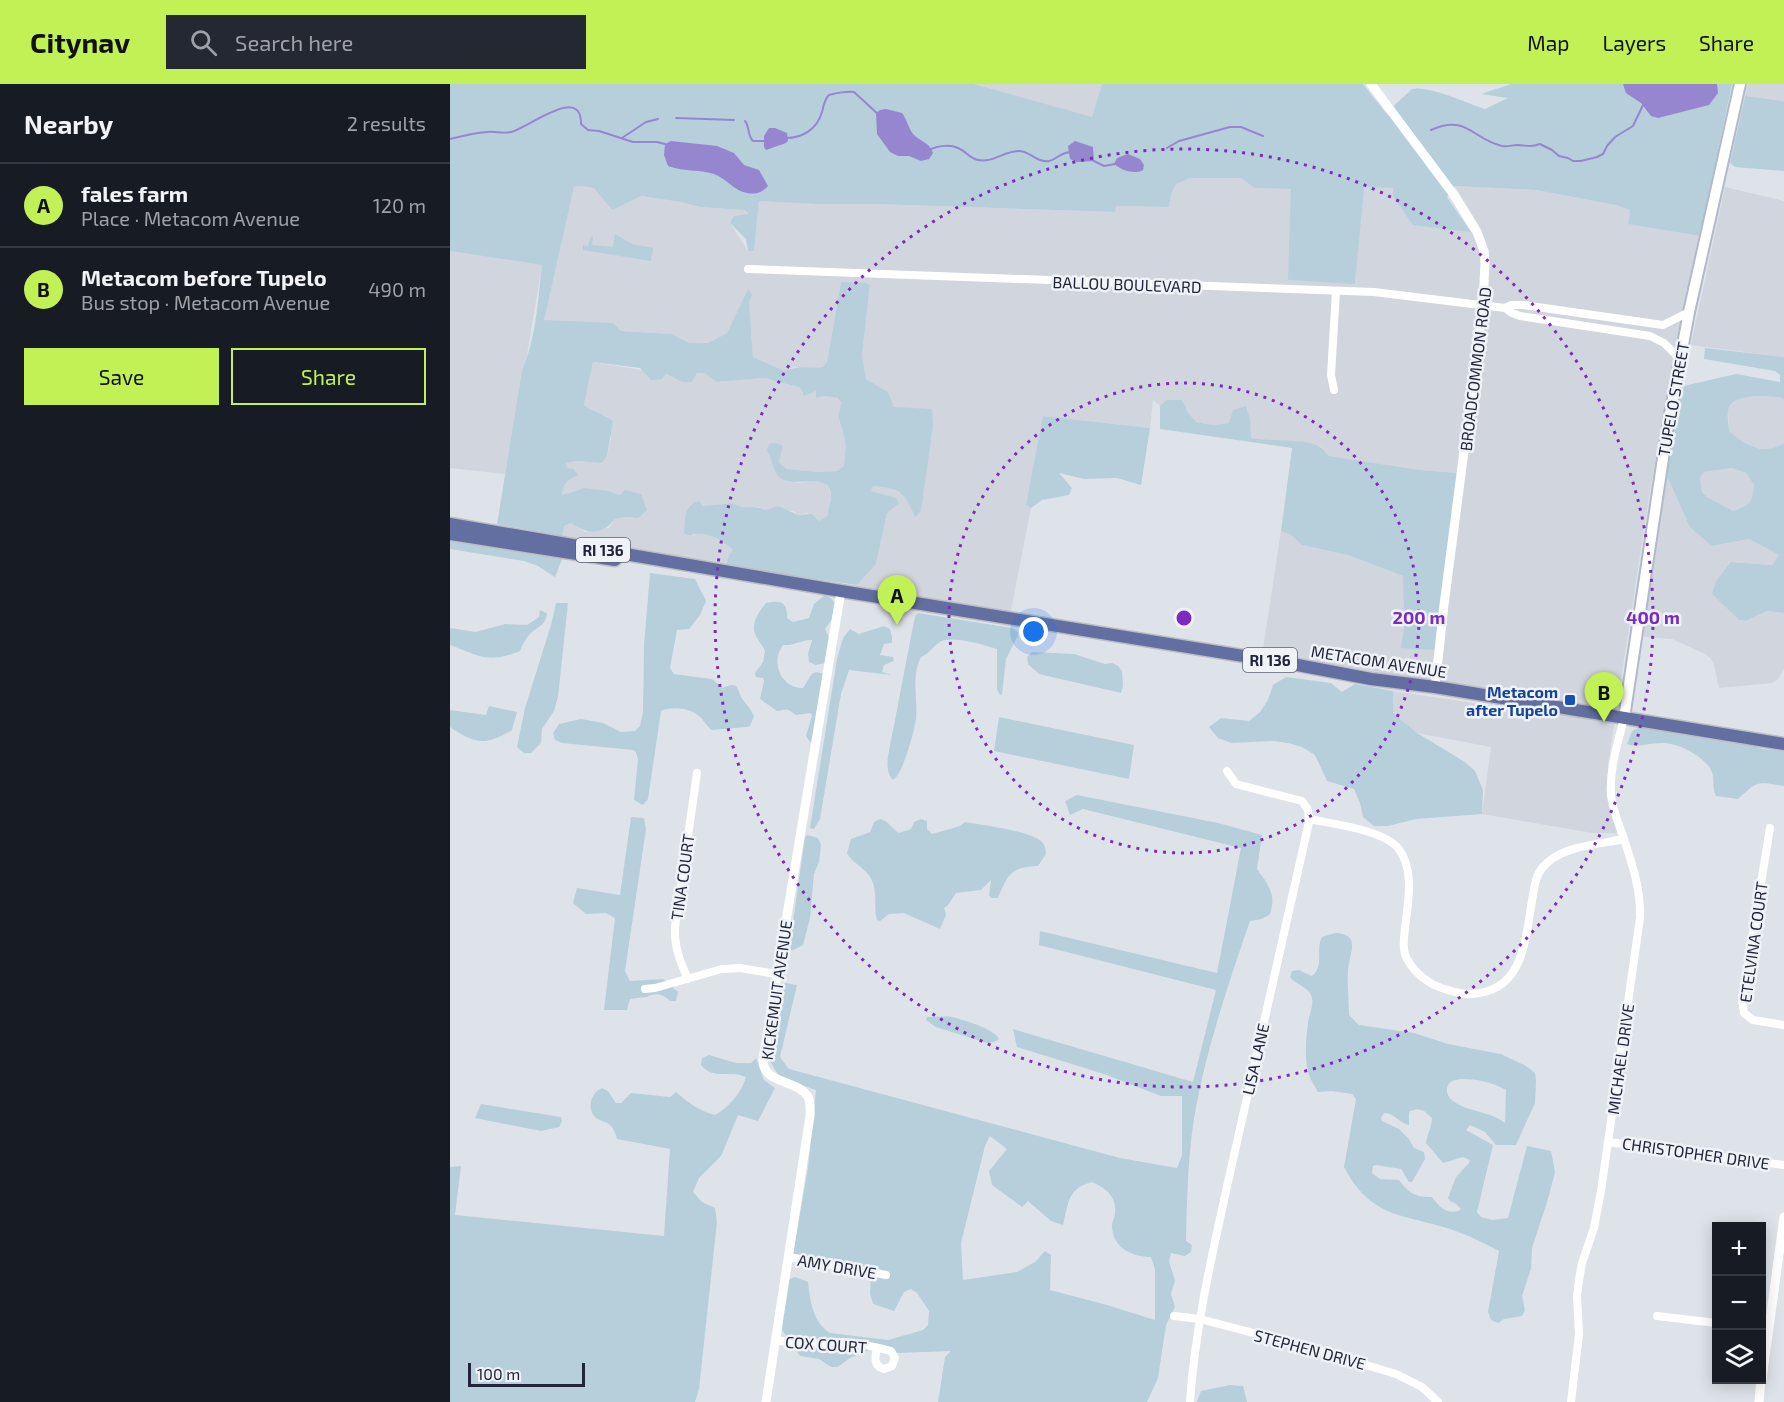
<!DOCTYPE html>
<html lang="en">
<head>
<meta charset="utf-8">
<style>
  :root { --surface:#171b24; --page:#242831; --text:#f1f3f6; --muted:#9ea1a6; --line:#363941; --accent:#c1f155 }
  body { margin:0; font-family:"Exo 2",sans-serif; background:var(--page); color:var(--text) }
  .controls { position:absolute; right:18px; bottom:18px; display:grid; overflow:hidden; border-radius:0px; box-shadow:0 3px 15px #0003 }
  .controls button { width:54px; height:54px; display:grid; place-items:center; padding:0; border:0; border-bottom:2px solid var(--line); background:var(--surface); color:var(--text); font:30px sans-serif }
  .scale { position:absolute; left:18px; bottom:15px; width:117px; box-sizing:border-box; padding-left:6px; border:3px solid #20253a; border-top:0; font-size:16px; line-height:21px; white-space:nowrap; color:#20253a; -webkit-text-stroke:4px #eff2f7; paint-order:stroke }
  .you { position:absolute; left:584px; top:548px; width:21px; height:21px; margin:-15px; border:4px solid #fff; border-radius:50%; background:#1a73e8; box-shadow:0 0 0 9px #1a73e833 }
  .badge { display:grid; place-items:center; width:39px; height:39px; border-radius:50%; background:var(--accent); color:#111; font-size:20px; font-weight:700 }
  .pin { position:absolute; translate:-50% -50px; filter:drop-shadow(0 2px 3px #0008) }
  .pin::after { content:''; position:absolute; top:32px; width:21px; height:18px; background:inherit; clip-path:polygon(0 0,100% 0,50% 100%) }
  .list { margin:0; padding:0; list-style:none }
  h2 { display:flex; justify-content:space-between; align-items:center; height:78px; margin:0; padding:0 24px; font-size:26px }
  h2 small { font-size:20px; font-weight:400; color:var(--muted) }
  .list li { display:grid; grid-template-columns:39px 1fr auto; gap:18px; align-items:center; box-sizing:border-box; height:84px; padding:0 24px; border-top:2px solid var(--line) }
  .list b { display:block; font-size:22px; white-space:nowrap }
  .list p { margin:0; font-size:20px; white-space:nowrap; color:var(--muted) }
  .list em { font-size:20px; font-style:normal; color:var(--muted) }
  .actions { display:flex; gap:12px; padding:18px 24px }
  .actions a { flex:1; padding:14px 0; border:2px solid var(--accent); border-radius:0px; text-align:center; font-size:21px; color:var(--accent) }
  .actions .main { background:var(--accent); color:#111 }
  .icon { flex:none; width:33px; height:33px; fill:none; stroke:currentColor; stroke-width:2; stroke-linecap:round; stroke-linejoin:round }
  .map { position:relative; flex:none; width:1334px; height:1318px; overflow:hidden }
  header { display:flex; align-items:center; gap:36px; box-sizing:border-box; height:84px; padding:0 30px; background:var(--accent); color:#111 }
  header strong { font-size:28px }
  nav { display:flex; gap:33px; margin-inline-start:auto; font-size:21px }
  .search { width:420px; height:54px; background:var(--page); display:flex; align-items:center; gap:15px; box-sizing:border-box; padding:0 21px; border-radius:0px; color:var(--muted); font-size:22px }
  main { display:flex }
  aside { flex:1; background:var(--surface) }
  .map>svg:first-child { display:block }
</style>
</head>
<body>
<header>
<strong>Citynav</strong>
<div class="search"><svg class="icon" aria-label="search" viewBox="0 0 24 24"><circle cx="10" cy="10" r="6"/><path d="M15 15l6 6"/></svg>Search here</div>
<nav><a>Map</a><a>Layers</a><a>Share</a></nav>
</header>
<main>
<aside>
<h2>Nearby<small>2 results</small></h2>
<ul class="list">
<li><span class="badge">A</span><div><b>fales farm</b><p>Place · Metacom Avenue</p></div><em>120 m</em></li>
<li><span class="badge">B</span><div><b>Metacom before Tupelo</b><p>Bus stop · Metacom Avenue</p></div><em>490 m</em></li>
</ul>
<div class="actions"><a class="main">Save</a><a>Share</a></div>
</aside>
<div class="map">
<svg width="1334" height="1318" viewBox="0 0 1334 1318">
  <rect width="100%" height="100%" fill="#dee3ea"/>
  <g fill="#d0d5de">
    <polygon points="524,0 652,0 642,34"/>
    <polygon points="1298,0 1334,0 1334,17 1295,12"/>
    <polygon points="740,94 791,94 804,104 841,105 905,199 913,103 943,104 1021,148 1029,142 1005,102 1086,106 1165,121 1180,126 1179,140 1250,152 1222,283 1199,413 1158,680 1158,705 1167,749 1143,749 1032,730 1041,663 967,649 943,629 943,607 1090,629 1091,612 862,579 813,565 831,447 841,451 852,461 898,471 953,492 954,542 951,564 1007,389 970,386 879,372 871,362 851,358 814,356 800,354 800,336 763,341 746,338 737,327 716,316 710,322 703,316 700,344 594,332 576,421 581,424 560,531 406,507 407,501 426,480 437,429 446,414 420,407 423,402 440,404 456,412 465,433 444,323 438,308 416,295 412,271 420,201 391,198 377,278 373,283 358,285 343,283 335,287 303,273 298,206 277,249 258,259 240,259 221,250 171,247 93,236 124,103 130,102 144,104 162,125 190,112 230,118 250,123 295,126 298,131 280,139 298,167 304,167 309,117 366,120 425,120 664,128 666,122 719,123 721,110 724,104 727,100"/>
    <polygon points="1275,103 1334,117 1334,273 1241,261"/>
    <polygon points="0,167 92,181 76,277 72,286 55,390 0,384"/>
    <polygon points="143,278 215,290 232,298 247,289 255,289 266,298 315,294 326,298 350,303 352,309 367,307 366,314 375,312 389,314 392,319 389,338 395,353 396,372 394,382 387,387 368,388 337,385 329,378 333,361 317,367 347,399 362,397 374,398 379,403 381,413 378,431 369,437 357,429 348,431 343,427 316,426 309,423 290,424 282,419 253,422 242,452 250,449 259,451 266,454 283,466 279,471 276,482 167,464 112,452 114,442 121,439 135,448 159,444 165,435 175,433 188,434 171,411 144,405 126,406 112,411 113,403 119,396 128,390 117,384 116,378 126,377 152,379 157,372 161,355 157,332 144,328 134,321"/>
    <polygon points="1294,313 1330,313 1334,316 1334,359 1323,366 1304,364 1290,357 1279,347 1278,326 1281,319"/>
    <polygon points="1282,384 1296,389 1304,401 1302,416 1299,421 1283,427 1257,413 1252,408 1250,394 1254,388"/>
    <polygon points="1216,390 1240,442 1262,462 1299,455 1329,471 1322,481 1281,478 1262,510 1289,536 1296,537 1317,527 1334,529 1334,585 1328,595 1322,599 1269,604 1264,581 1261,575 1255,570 1222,555 1194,553 1196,514"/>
  </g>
  <g fill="#b7cfdb" fill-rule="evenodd">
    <path d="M0,0H524L642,33L652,0H913L936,29L962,5C978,1 1017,19 1035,25L1058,14L1031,10L1061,0H1282L1250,152L1178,140L1180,126L1165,121L1086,106L1005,102L997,113L1021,148L963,141L943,112V104L914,103L905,200L838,196L841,105L804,104L791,94H740L727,100L724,104L721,110L719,123L666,122L665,128L425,120H366L309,117L304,167H298L296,155L280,139L284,132L298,130L295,126L250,123L230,118L191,112L162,126L144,104L130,102L124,103L94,236L163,239L171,247L221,250L240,259H258L277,249L298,205L302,211L299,218L303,273L335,287C346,281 360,285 373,283L377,278L391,198L416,199L420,201L412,271L416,295L438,308L444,323L482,325L483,341L471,427L465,433C454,408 452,405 423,402L421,407L446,414L449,419L437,429L426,480L407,501L276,482L279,471L283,466C274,459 265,451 253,450C246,449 241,452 234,450C236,435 232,423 249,417L253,422L282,419C294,427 303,420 316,426L328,422L348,431L362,430L369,437L378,431C378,425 381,418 381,412C381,385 343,406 329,393C322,386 323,375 317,367L319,360L327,359L333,362L329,378L337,385L368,388L387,387L394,382C395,373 397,362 394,352C391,338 385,335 392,319L388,314L375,312L366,314V307L354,312L350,303L327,298L315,294L266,298L255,289H247L242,298H232L216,290L212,295L201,296L190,284L143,278L134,321C143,328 154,330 163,337L157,372L152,379L126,377L116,379L117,384L124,385L128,391C118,396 113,399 112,411L134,404L158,407L170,411L175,406L191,410L197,426L188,434L175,433L165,435C152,452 137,450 121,439L114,442L112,452L47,440L72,286C86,256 88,214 92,181L0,167Z"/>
    <polygon points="1295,12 1334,17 1334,87 1285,83 1280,79"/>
    <polygon points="165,150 182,160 203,164 201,177 133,166 133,161 138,162 141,152 143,153 142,161 163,163"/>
    <path d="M1255,264L1334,273V316L1330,313C1316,313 1280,308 1278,327C1277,334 1279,341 1279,347C1296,362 1313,372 1334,359V529L1317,527L1296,537L1289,536L1262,510L1266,497L1281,478L1322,481L1329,471L1299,455L1262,462L1240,443L1216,390L1229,303L1286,290L1330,298V291L1325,287L1254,275ZM1282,384L1296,389L1304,401C1302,420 1301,420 1283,427L1257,413L1252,408L1250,394L1254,388Z"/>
    <path d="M716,316H732L737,327L746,338L763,341L779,339L783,326L796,322L800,336L801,354C821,358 852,354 869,362C873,364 876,369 879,372L970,386L1008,389L985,566L951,564L954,542L953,492L898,471L852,461L841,451L831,447L842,364L710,345V322Z"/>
    <polygon points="593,332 700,344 691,401 667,394 634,395 609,389 622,404 619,411 592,416 581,424 576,421"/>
    <polygon points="0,457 114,470 105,493 88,482 74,477 0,465"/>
    <path d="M200,489L245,495L256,517L250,531L239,545L227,546L220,584L224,590L262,595L273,604C290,596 286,606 293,616C297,621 301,625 304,632L300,642L296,643L262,646C256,642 254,636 249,632C240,624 221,622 211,627L198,715L193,721L184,716L188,675L186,668L183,666L112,659L105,656L103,649L109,640L131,635L153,639L171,648L185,647L190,642L193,628L194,561Z"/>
    <path d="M375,511C394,520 384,533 375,545L381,557V578L366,581L359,578L358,570L362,556C354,555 343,562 333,561C320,578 331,604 353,604C362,592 360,583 377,592L370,656L360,658L356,652L362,632L361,629L346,631C334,623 339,626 327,627L310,615L314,597L313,594L306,593L305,589L313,578L315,567C313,561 307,556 305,550C301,538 309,528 316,519C330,516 338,517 337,534L343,538L359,534L364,520Z"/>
    <polygon points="106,519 118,519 108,613 104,627 92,645 91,659 81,669 74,669 67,663 75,624 101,541"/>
    <path d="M90,526L97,529C96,541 89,542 81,549C76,554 72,561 70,567C37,580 30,572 0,561V544L26,548L55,540L77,541L89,533Z"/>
    <path d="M468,529L562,544L568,548V551L556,575L552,610L550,611L547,605V565C534,561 502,551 490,558C483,562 479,570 471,573C461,592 468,615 466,635C464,648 453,690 443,696C437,690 437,680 438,672L465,532Z"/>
    <polygon points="434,542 440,545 442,552 442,559 434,560 430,571 443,573 444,577 434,581 432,588 442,591 399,586 391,610 370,735 364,745 360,744 387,575 393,554 400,545 409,550"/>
    <polygon points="582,568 624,570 655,580 662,579 668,582 672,587 673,602 671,609 589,590 578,580 577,573"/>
    <polygon points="836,593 881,599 892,608 905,600 943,607 943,629 967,649 1015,678 1025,687 1033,706 1032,730 966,735 938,742 924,742 913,733 910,719 904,705 877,697 865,671 852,663 838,659 824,657 781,659 768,654 759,643 771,634 799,637 810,628 818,616 823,601"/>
    <path d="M39,622L67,628L62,646C35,662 25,660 0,643V626L36,631Z"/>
    <polygon points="549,633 684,661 679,695 544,667"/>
    <path d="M1202,643L1286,655L1312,665L1334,667V702C1306,698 1309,696 1288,715L1266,712C1261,703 1266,693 1260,684C1250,670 1227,658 1210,659C1198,659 1188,664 1177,660L1182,647L1188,644Z"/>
    <path d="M627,711L768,739L812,751L807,785C816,798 826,808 821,826C820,830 820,831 815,833C811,836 805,836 800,837C779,898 758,960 746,1023C738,1065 737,1114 736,1157L742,1161L741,1168L735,1172L721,1169L719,1177L725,1197L721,1210L725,1223L716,1241L708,1294L697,1318H488L495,1273L501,1267L448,1269L421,1265L400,1274L388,1283H381L369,1275L350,1272L332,1246L334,1209L338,1196L345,1193L358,1198C360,1216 363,1239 380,1249L438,1256L473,1246L478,1241L479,1227L467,1209L461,1205L454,1208L444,1227L423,1220L420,1210L421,1192L437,1189L343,1170L358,1084L366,1006L332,994L327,989L320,977L335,899L347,901L330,973L339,985L670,1074L727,1084L732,1071V1012H711L654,990L567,963L563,945L743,998L766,906L589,861L590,847L767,889L791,764L633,725L620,731L615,717ZM540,1052L557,1065L539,1087L542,1101L572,1123L578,1117L601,1137L613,1141C619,1118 617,1105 642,1098C656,1104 667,1113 665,1130C664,1135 661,1140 662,1144C664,1165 683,1173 701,1173L705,1185V1236L657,1221L600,1206L601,1171L595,1167L585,1178L567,1188L513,1196L511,1159L535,1062Z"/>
    <path d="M181,733L194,734L196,745L175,887L180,897L213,895L228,908L226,917H220C211,909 207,909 196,913C191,914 185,914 180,915L177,926H154L165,834L156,829L136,830L123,819L127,804L170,811Z"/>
    <path d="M430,735C439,737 441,744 449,749L461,745L464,738L471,735L477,737V745L482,750L510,742L515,738C533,741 579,747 591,757C595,761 596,765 596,770L588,782C561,783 558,790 548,814H541L539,811L541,796L531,806L506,809L498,821L494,824L496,831L490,845L454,829L439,830L430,837L427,836L426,832C424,815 429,799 414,786C408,780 400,776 397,769L401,755L420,748L424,738Z"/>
    <polygon points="358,751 368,754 371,761 369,778 364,790 360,834 353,861 343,866 339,866 355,753"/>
    <path d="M885,849C891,849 898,850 901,856C904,864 900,871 899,879C896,895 899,914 899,931L909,941L964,949L998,960L1051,970L1076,982L1085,989L1086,997L1085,1019L1066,1061H1046L1035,1048L1020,1041L1016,1046L1043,1061L1027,1128L1031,1133L1042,1136L1058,1134L1077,1062L1101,1067L1105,1088L1098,1115L1082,1164L1081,1185L1072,1212L1075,1226L1072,1232L1054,1235L1048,1239L1041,1236L1038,1228L1049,1167C1037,1161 1024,1154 1011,1149C960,1129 923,1139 894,1083L906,1015L902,1010L882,1007L868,1008C865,1002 861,997 859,991C854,976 856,954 858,939C859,930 865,920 861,911C858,903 846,901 840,893L842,887L849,886L862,892C875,882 865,865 872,853ZM1011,995C1027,995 1042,998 1056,1006L1055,1039C1052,1037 1050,1035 1047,1034C1035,1027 995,1024 997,1005C998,997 1004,996 1011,995ZM967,1025L974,1027L982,1034C982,1043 977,1050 976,1059L993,1079L1013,1073L1020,1076L1019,1079L1006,1093L998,1114L1000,1117L1006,1120L1011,1125L1008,1127C996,1130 989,1123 982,1113C966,1113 959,1110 949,1096L930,1095L922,1089L923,1082L926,1081L951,1085L959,1098H962L975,1075L974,1068L964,1064L959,1055L949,1045L932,1037L931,1034L934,1029C944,1029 949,1039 959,1041V1030L960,1027Z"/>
    <path d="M477,933C485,933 494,932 502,933C514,936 543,944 549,955L544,958L537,959L486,943L476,936Z"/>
    <path d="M259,971L286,979H301L306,974L314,996L325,1004L308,1037L288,1031L271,1072L249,1094L243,1108L252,1118L265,1124L267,1138L249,1305L245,1318H0V1083L11,1082L5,1131L214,1152L220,1065L167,1055C166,1051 164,1045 161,1042C156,1037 148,1037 144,1032C137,1022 141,1009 152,1004L158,1007L166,1019H171L181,1009L220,1013L226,1008C239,1019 249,1027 265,1031C279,1023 292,1008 296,993C279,985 264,997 251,981L252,974Z"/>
    <polygon points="31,1020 111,1033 112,1037 109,1043 91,1047 25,1034"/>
    <polygon points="780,1301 793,1302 797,1318 747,1318 751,1307"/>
  </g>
  <g fill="#9686d0">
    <polygon points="1173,0 1267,0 1268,9 1259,21 1208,34 1201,32 1191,19 1176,9"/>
    <path d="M436,25L452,29C457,35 459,47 465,52C472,58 480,59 483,69L479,75L471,77L459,72H448L440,68L427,50L426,29L430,26Z"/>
    <polygon points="319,44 325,44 337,49 338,57 336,59 316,66 314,63 314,52"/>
    <path d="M221,57L267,62L284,69L294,81L309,86L318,102C313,108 305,111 297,109C284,107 276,94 264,90C248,85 233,88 218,82L214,71L215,60Z"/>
    <polygon points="625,57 643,63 644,77 627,78 620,75 618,62"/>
    <path d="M678,70L690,75L694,81L693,86C685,91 671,86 664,80L667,74Z"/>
  </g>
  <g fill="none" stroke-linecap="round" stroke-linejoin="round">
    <g stroke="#9686d0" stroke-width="2">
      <polyline points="226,34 284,36"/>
      <path d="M295,37C300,43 297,51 303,57H316"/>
      <path d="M981,46C1017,30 1022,55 1052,62C1058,63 1062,61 1067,61C1077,61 1079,64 1090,60L1102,66L1109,72L1118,74L1123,77H1131L1147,73L1153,70L1157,62L1165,53L1183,42L1193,21"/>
      <polyline points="172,54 196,38 208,35"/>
      <path d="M336,54C353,54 367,45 372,28C374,21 374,16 379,11C385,9 398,7 404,8L429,31"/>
      <path d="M0,55C12,52 25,49 37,48C45,47 53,50 61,48C78,44 132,0 131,40L138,46L149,47L183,58H207L215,60"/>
      <polyline points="717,64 729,57 780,43 791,43 813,52"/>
      <path d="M481,65C488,62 500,60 508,64C516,67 519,74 528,76C543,79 554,67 569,67C580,67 587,79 599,77C608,75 609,69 620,68"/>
      <polyline points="642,76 654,82 665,80"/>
    </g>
    <defs>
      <polyline id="secondary" points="1174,634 1218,341 1239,228 1290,0"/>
      <g id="primary">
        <polyline points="0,440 391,507 837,579 921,595 985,603 1334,660"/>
        <polyline points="0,450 165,476"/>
      </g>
    </defs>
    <use href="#secondary" stroke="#b2b9ca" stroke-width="14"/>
    <use href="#primary" stroke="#bcbec4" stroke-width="15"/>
    <g stroke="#fff" stroke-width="8">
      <polyline points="298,185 924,208 1055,224 1061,221 1073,221 1213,241 1239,228"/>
      <polyline points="1055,224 1062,229 1070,232 1200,252 1214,259 1230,275"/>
      <polyline points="884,306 881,291 886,207"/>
      <path d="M859,735C883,740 933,746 948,764C965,785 958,819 955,844C954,854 952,866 957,875C962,884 971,893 979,898C988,904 1011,911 1022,910C1074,907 1075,856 1082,817C1084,805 1085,792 1093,783C1112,761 1148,761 1174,755"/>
      <polyline points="1320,744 1292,916 1294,929 1303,936 1334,941"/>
      <path d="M238,895C230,878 224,862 225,843L247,689"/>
      <polyline points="195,905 205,904 272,885 290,884 326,890"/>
      <polyline points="1158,1058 1334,1081"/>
      <polyline points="339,1173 436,1191"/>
      <polyline points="724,1232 750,1235 853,1262 946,1290 972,1303 988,1318"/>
      <polyline points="1207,1232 1266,1239"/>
      <path d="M326,1256C336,1258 347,1260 358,1260C369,1260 380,1258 391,1258C407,1259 426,1263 441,1267L445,1274L442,1282L434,1285C423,1282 425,1273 427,1264"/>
      <path d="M740,1318C745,1244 762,1171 778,1098C804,978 833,858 859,738L858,726L852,717L786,700L777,687"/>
      <path d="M1121,1318L1129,1250L1127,1212L1129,1196L1132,1179L1144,1144L1151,1107L1190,834C1191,805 1182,780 1173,752C1168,739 1163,726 1161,712C1159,685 1168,659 1174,634"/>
    </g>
    <g stroke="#fff" stroke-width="9">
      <polyline points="921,0 1004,111 1027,148 1034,167 1035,178 1033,221 994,521 985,603"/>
      <polyline points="1312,1295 1334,1133"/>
      <path d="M316,1318L360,1032C360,1026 361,1019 358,1013C348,995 312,1001 313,975L391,507"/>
      <polyline points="1309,1318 1311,1296"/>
    </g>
    <use href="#secondary" stroke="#fff" stroke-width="10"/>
    <use href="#primary" stroke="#636fa0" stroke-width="12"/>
  </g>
  <g fill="none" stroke="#7b2cbf" stroke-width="3" stroke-dasharray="3 6">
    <circle cx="734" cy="534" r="235"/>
    <circle cx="734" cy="534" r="469"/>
  </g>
  <rect fill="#1a4fb4" stroke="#eff2f7" stroke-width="2" x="1114" y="610" width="12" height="12" rx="3"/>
  <g text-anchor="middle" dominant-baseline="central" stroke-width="5" stroke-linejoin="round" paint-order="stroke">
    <g fill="#eff2f7" stroke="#5e6273" stroke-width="1.5">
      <rect x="126" y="454" width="54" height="24" rx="4.5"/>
      <rect x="793" y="564" width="54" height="24" rx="4.5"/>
    </g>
    <g font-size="15" font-weight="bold" fill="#20253a">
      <text x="153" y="466">RI 136</text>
      <text x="820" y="576">RI 136</text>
    </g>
    <g font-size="16" fill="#20253a" stroke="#eff2f7">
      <text transform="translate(677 200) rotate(2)">BALLOU BOULEVARD</text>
      <text transform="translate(1025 285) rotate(-83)">BROADCOMMON ROAD</text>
      <text transform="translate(1223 315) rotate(-80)">TUPELO STREET</text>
      <text transform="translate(929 577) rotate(9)">METACOM AVENUE</text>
      <text transform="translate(232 793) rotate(-82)">TINA COURT</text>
      <text transform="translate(1303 858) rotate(-82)">ETELVINA COURT</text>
      <text transform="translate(326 906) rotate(-82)">KICKEMUIT AVENUE</text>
      <text transform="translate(805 975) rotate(-77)">LISA LANE</text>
      <text transform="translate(1170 975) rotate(-82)">MICHAEL DRIVE</text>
      <text transform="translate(1246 1069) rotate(8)">CHRISTOPHER DRIVE</text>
      <text transform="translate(387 1182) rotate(10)">AMY DRIVE</text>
      <text transform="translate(376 1260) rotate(4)">COX COURT</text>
      <text transform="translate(860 1265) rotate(15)">STEPHEN DRIVE</text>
    </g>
    <g font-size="16" font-weight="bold" fill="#164399" stroke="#eff2f7" text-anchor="end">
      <text x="1108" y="607">Metacom<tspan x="1108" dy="18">after Tupelo</tspan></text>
    </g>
  </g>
  <circle cx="734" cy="534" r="9" fill="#7b2cbf" stroke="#eff2f7" stroke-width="3"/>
  <g font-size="18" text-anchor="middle" font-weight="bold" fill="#7b2cbf" stroke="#eff2f7" stroke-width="5" stroke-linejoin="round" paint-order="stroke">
    <text x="969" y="540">200 m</text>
    <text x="1203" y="540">400 m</text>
  </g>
</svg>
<div class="controls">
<button>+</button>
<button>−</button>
<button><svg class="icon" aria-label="layers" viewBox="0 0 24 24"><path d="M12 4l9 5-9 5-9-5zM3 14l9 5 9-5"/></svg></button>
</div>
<div class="scale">100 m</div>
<div class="you"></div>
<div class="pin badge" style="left:447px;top:541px">A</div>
<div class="pin badge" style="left:1154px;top:638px">B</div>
</div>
</main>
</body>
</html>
